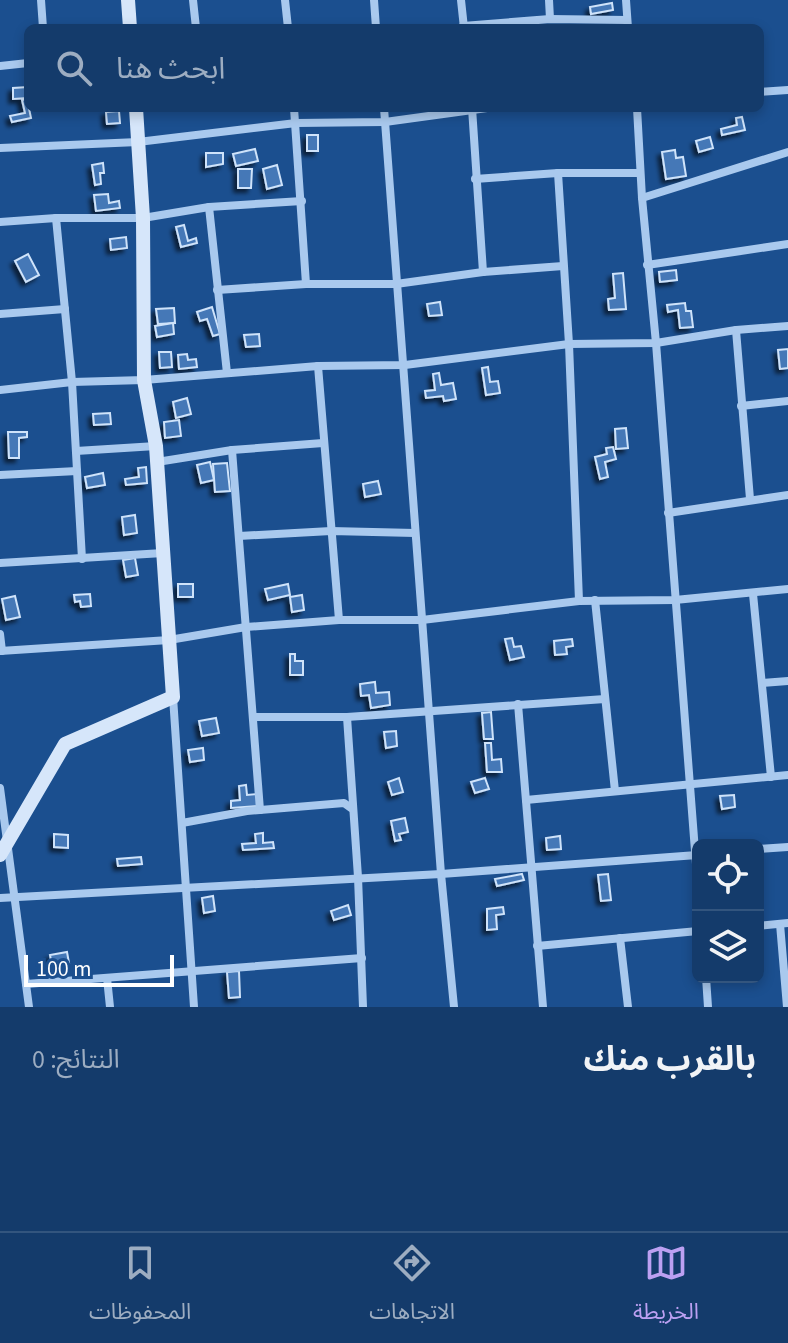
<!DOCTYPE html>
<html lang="ar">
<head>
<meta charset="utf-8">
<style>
  :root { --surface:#143b6b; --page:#214673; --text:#f1f3f6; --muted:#9dadc1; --line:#33557e; --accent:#bca0f2 }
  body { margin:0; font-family:"Source Sans 3","Noto Sans Arabic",sans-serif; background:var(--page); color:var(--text); direction:rtl }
  .controls { position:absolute; right:24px; bottom:24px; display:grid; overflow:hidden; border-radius:12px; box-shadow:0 4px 12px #0003 }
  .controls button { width:72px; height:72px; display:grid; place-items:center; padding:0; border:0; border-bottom:2px solid var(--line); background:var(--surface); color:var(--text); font:40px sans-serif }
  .scale { position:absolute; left:24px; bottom:20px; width:150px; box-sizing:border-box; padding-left:8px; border:4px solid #fff; border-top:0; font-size:22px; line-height:28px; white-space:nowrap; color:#fff; -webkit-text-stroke:6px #1b4f8f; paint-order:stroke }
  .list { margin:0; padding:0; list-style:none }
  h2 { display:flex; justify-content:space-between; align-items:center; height:104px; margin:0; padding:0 32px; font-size:34px }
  h2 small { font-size:26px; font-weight:400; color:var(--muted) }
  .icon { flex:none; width:44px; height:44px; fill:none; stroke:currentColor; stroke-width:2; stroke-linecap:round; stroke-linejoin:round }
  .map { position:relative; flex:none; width:788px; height:1007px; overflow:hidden; direction:ltr }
  .search { position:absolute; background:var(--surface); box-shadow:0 4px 12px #0003; left:24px; right:24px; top:24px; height:88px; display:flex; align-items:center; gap:20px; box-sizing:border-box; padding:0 28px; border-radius:12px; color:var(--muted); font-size:30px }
  .sheet { height:224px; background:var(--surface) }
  nav { display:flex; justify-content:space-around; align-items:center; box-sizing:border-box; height:112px; border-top:2px solid var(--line); background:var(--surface); font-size:22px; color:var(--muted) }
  nav a { display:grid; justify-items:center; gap:4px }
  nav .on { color:var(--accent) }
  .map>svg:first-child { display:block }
</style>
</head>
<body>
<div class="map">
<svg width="788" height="1007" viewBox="0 0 788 1007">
  <defs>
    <filter id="shadow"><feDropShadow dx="-4" dy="4" stdDeviation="2" flood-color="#0009"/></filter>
  </defs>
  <rect width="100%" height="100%" fill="#1b4f8f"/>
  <g fill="#4478b7" stroke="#cfe3fa" stroke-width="2" filter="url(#shadow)">
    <polygon points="612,3 613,10 591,14 590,7"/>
    <polygon points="28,87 28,98 13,99 13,88"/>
    <polygon points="27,99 31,118 12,122 10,116 25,113 22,100"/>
    <polygon points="119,111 120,123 107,124 106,112"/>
    <polygon points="742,117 745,130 722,135 721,129 737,125 736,118"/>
    <rect x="307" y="135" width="11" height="16"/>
    <polygon points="710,137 713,148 699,152 696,141"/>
    <polygon points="255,149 258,161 236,166 233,154"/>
    <polygon points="675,150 676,158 683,157 686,176 666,179 662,152"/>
    <polygon points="206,153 223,153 223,164 206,167"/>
    <polygon points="103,163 104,173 100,173 101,184 95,185 92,165"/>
    <polygon points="277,165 282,185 267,189 263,169"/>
    <polygon points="238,169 252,169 251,188 238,188"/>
    <polygon points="108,194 109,203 119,201 120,208 96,211 94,195"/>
    <polygon points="184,225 188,241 196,238 197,243 181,247 176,227"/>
    <polygon points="126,237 127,248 111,250 110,239"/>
    <polygon points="28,254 39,275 26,282 15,261"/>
    <polygon points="676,270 677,280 660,282 659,272"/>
    <polygon points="623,273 626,309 609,310 608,299 615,298 613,274"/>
    <polygon points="440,302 442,315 429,316 427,304"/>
    <polygon points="685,303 686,311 691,311 693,327 680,328 678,310 668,312 667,305"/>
    <polygon points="212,307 220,334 213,336 207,319 200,321 197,312"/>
    <polygon points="174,308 175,323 158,324 156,309"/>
    <polygon points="173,323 174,334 157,337 155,326"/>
    <polygon points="259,334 260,346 246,347 244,335"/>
    <polygon points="788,349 788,368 780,369 778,350"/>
    <polygon points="159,352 171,352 172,367 160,368"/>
    <polygon points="187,354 188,360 196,359 197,367 179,369 178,355"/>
    <polygon points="488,367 490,382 498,381 500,393 486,395 482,368"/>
    <polygon points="439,373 441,385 453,383 456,399 444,401 443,396 426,398 425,391 435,390 433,374"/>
    <polygon points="187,398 191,414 176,418 173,402"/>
    <polygon points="110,413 111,424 94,425 93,414"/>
    <polygon points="179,420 181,436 165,438 164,422"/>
    <polygon points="626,428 628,448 616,449 615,429"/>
    <polygon points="8,432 27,432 27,437 19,438 19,458 9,458"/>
    <polygon points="613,447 616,459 605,462 608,477 600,479 595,457 607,454 606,448"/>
    <polygon points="210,462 214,480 201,483 197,465"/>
    <polygon points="227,463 230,491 215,492 213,464"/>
    <polygon points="146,467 147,483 126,485 125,479 139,477 138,468"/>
    <polygon points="103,473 105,485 87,488 85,477"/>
    <polygon points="378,481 381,494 365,497 363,484"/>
    <polygon points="135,515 137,533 124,535 122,517"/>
    <polygon points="135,558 138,575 126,577 123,560"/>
    <rect x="178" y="584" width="15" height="13"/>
    <polygon points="288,584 290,595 268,600 265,589"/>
    <polygon points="90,594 91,606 81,607 80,601 75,602 74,595"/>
    <polygon points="302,595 304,610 292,612 290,597"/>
    <polygon points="15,596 20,617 6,620 2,599"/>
    <polygon points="512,638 514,647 521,646 524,657 510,660 505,639"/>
    <polygon points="572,639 573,646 566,647 567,654 555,655 554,641"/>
    <polygon points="290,654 295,654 295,661 303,661 303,675 290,675"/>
    <polygon points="375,682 376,693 389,692 390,705 371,708 369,695 361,696 360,684"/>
    <polygon points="491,712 493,739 484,739 482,713"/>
    <polygon points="216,718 219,733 202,736 199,721"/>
    <polygon points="396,731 397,746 386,748 384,732"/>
    <polygon points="485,743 491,743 492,760 501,759 502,772 487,772"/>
    <polygon points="203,748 204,760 190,762 188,750"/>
    <polygon points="399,778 403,792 392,795 388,782"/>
    <polygon points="485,778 489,789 475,793 471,782"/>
    <polygon points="246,785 247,795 257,794 258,806 231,808 231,801 240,800 239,786"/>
    <polygon points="734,795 735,807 722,809 720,796"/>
    <polygon points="405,818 408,832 399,834 401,840 395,841 391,821"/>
    <polygon points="263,833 263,843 273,842 274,848 243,850 242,844 256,843 255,834"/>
    <polygon points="54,834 68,835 68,848 54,847"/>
    <polygon points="560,836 561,849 547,850 546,838"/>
    <polygon points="141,857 142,864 118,866 117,859"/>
    <polygon points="522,874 524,880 497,886 495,879"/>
    <polygon points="608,874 611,900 601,901 598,875"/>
    <polygon points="213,896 215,911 204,913 202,898"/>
    <polygon points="348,905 351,915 334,920 331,911"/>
    <polygon points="503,907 504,914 496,915 497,929 487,930 487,909"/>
    <polygon points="67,952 69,963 52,966 50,955"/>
    <polygon points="239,971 240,997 229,998 227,972"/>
  </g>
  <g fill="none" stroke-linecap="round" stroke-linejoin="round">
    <g stroke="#a9c9ee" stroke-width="8">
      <polyline points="41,0 43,28"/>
      <polyline points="193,0 196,28"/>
      <polyline points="285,0 288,28"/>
      <polyline points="374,0 376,28"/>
      <polyline points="461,0 464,28"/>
      <polyline points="549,0 550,19"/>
      <polyline points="626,0 628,28"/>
      <polyline points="463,26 550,19 627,20"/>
      <polyline points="0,66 28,63"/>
      <polyline points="760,92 788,90"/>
      <polyline points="294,108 306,284"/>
      <polyline points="384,108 441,874 454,1007"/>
      <polyline points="472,108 483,272"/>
      <polyline points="637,108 642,198 656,343 698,890"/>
      <polyline points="0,148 138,142 296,123 385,122 487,108"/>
      <polyline points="558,173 569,344 579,601"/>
      <polyline points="475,179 558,173 640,173"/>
      <polyline points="642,198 788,152"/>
      <polyline points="209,207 227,373"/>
      <polyline points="56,218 72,382 82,559"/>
      <polyline points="0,222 56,218 143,218 209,207 302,201"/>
      <polyline points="647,265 788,244"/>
      <polyline points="217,290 306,284 396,284 483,272 563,266"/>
      <polyline points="0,314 65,309"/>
      <polyline points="736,330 750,499"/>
      <polyline points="318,366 339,620"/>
      <polyline points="0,390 72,382 144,380 318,366 405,365 569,344 656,343 736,330 788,326"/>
      <polyline points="741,406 788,401"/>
      <polyline points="232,450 260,810"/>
      <polyline points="76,451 156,446"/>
      <polyline points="157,462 232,450 323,443"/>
      <polyline points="0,475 77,471"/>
      <polyline points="668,513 788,495"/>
      <polyline points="239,536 331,531 415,533"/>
      <polyline points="0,563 163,553"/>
      <polyline points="753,594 771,777"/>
      <polyline points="595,600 615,791"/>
      <polyline points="0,634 2,651"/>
      <polyline points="0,651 169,640 246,627 339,620 422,620 579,601 675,600 788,589"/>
      <polyline points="762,683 788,681"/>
      <polyline points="173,697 194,1007"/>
      <polyline points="518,704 543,1007"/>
      <polyline points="253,717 347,717 605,699"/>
      <polyline points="347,717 358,877 363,1007"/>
      <polyline points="0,788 29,1007"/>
      <polyline points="526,800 788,775"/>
      <polyline points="182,823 247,811 344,803 351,808"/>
      <polyline points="758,849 788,847"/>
      <polyline points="0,898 441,874 697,855"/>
      <polyline points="780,924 787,1007"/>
      <polyline points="758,926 788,923"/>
      <polyline points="620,938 628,1007"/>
      <polyline points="537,946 698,931"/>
      <polyline points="706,977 708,1007"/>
      <polyline points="107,978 110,1007"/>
      <polyline points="26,984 362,958"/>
    </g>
    <g stroke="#d6e6fa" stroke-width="14">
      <polyline points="128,0 130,28"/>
      <polyline points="0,855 65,744 173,697 156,446 144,380 143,218 136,108"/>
    </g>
  </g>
</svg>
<div class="controls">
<button><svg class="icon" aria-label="locate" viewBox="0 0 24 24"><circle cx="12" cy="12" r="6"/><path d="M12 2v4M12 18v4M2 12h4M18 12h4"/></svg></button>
<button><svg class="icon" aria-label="layers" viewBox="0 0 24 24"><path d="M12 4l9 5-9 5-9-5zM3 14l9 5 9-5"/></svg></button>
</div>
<div class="scale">100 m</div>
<div class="search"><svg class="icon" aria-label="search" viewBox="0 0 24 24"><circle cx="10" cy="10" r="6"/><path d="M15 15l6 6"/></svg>ابحث هنا</div>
</div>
<section class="sheet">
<h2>بالقرب منك<small>النتائج: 0</small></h2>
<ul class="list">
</ul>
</section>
<nav>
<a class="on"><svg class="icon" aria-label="map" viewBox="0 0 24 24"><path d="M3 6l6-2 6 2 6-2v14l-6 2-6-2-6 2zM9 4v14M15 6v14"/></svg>الخريطة</a>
<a><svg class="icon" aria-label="directions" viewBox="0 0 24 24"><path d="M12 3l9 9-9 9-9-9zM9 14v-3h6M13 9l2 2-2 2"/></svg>الاتجاهات</a>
<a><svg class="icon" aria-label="saved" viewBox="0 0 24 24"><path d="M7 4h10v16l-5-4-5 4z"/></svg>المحفوظات</a>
</nav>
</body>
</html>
